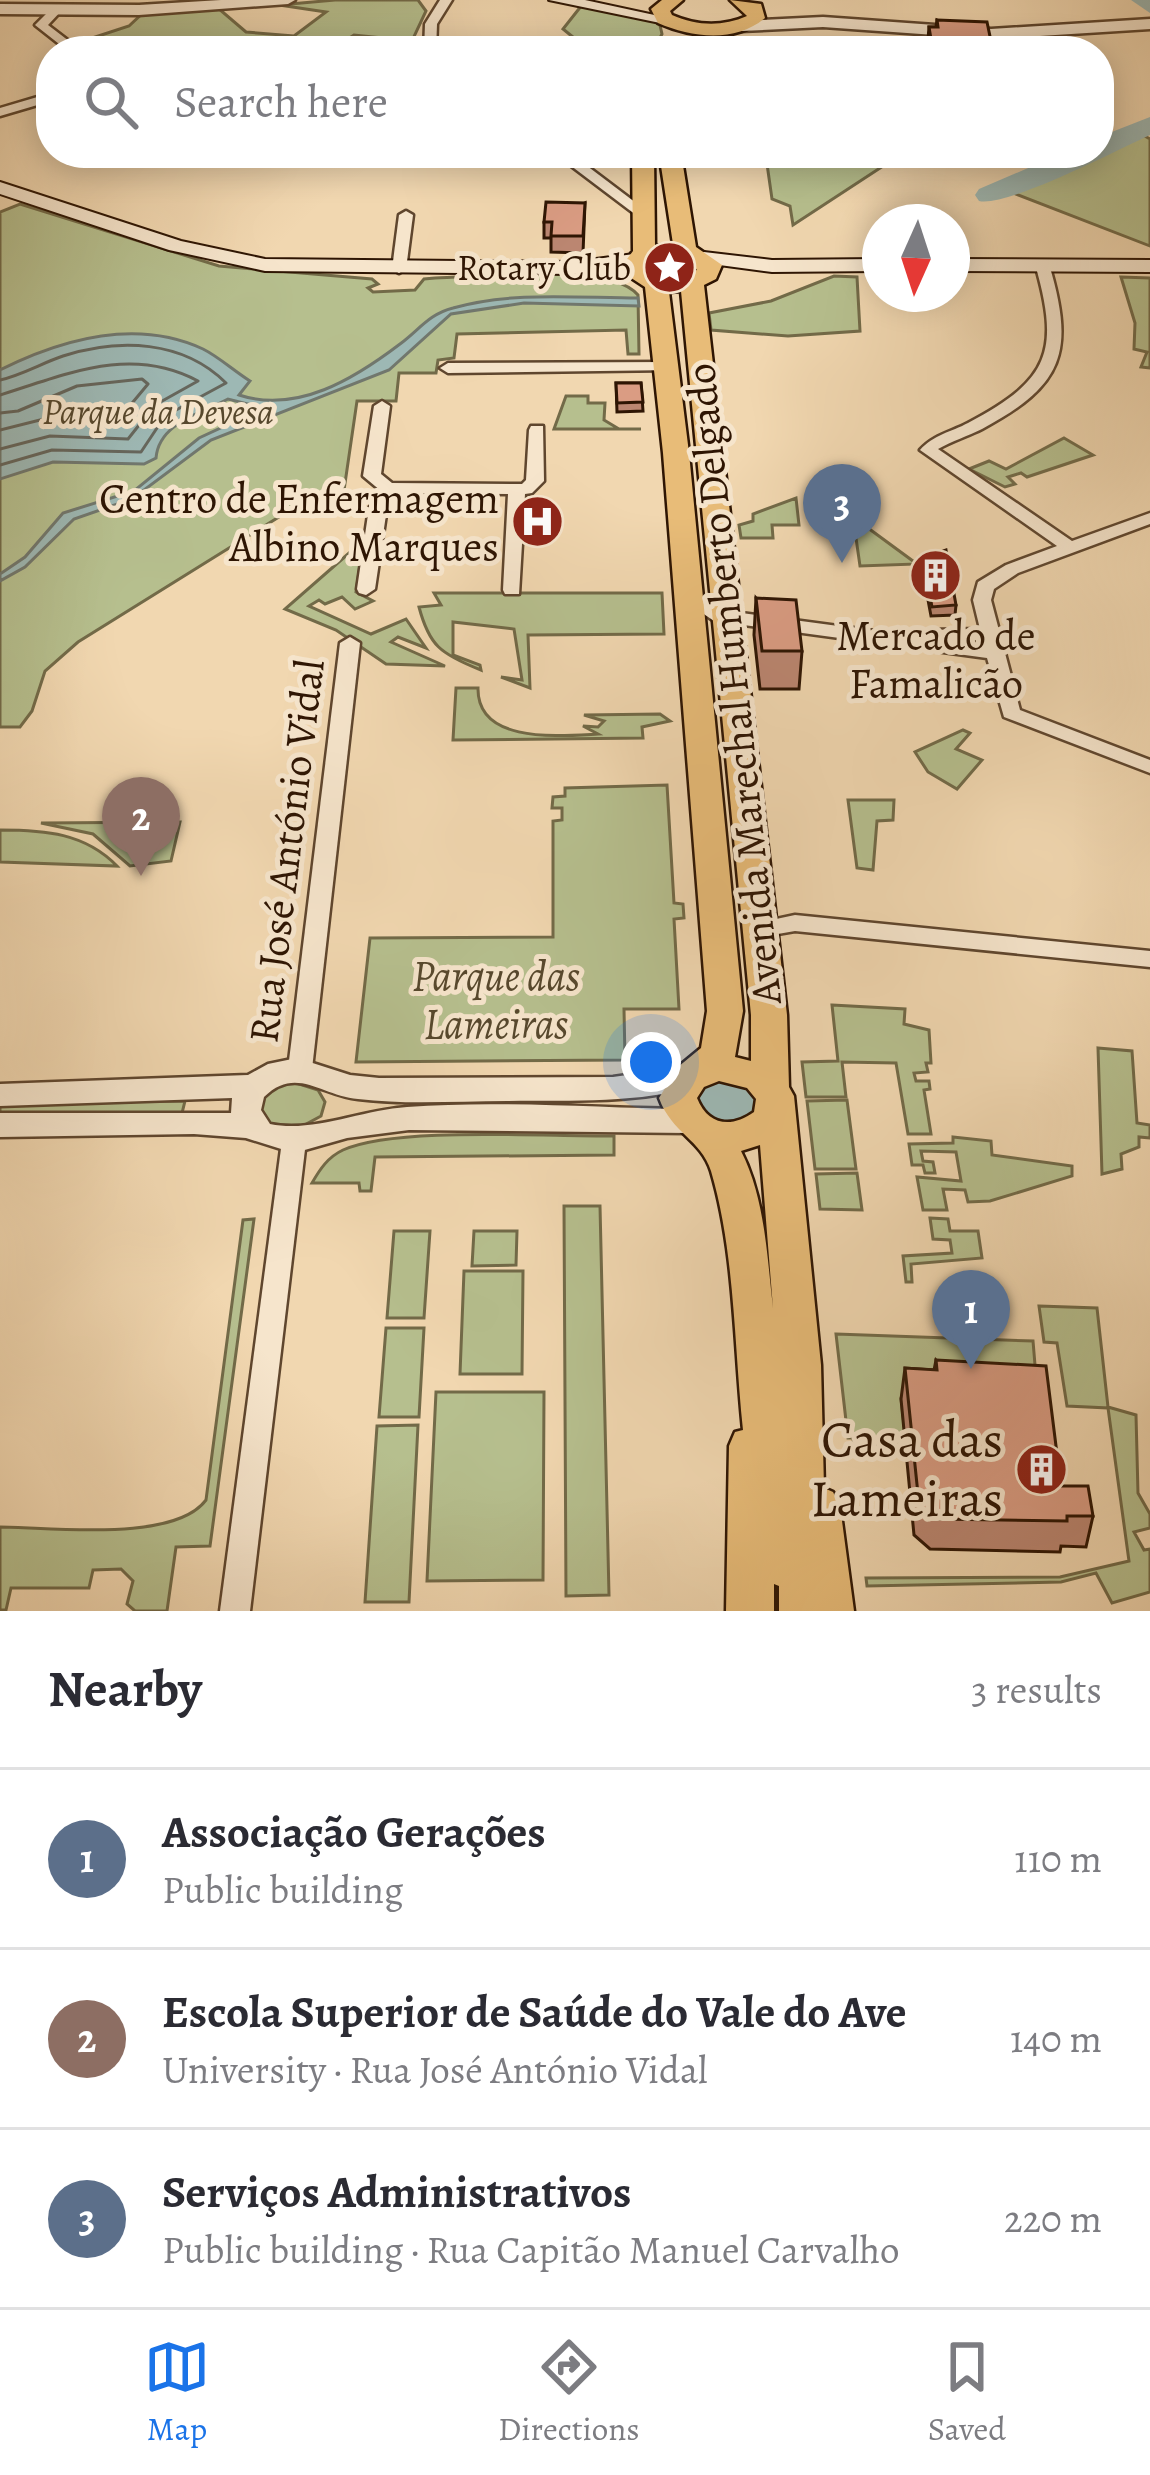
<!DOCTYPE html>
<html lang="en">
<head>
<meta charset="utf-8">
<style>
  :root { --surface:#fff; --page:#f2f2f3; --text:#2b2b33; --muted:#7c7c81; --line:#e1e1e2; --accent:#1a73e8 }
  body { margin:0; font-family:Alegreya,serif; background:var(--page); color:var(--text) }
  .compass { position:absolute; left:862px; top:204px; width:108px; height:108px; border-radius:50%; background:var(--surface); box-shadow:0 6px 30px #0003; rotate:183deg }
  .you { position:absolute; left:651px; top:1062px; width:42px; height:42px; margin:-30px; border:9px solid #fff; border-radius:50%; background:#1a73e8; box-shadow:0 0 0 18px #1a73e833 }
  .badge { display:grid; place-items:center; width:78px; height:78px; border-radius:50%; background:var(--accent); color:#fff; font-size:39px; font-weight:700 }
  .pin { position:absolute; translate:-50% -99px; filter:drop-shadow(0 3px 6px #0008) }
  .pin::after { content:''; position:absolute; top:63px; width:42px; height:36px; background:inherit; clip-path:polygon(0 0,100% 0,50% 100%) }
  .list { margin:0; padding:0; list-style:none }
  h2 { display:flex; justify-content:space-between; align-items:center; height:156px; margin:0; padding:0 48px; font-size:51px }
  h2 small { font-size:39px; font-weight:400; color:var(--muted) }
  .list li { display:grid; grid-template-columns:78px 1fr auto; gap:36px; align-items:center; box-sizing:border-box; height:180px; padding:0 48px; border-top:3px solid var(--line) }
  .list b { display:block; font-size:45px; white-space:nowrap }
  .list p { margin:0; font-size:39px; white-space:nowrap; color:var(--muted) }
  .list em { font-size:39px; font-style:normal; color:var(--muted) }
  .icon { flex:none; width:66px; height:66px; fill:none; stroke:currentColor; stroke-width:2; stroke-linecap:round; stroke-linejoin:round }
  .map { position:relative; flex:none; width:1150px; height:1611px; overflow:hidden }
  .search { position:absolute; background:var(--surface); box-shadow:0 6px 30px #0003; left:36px; right:36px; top:36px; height:132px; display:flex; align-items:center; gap:30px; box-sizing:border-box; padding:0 42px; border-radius:48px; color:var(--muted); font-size:45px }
  .sheet { height:696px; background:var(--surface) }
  nav { display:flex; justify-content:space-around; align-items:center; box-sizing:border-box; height:168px; border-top:3px solid var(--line); background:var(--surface); font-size:33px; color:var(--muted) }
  nav a { display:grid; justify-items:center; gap:6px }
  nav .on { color:var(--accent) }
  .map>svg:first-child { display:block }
</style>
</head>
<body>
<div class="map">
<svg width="1150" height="1611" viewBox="0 0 1150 1611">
  <rect width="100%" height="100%" fill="#f1d7b0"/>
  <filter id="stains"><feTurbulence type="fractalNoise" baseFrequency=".00167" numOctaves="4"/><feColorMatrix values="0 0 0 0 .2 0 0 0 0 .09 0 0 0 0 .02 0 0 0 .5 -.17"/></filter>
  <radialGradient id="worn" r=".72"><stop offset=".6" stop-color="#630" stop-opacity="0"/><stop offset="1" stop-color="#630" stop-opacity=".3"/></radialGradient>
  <g fill="#b6bf8e" stroke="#726a48" stroke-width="3">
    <polygon points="335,0 418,0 426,11 412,41 354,35 329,51 85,51 77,43 129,26 144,12 218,8 246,32 294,36 326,12 279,5"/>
    <polygon points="582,5 659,21 662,34 655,47 596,46 579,42 563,29"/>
    <polygon points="1141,134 1150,139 1150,246 1008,191"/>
    <polygon points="799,153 903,153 793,225 790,206 772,199 767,164 799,165"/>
    <path d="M20,204L219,266L372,279L378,284L368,288L373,292L415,290L424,279L435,278C480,277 610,261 638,295L639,354H628L626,330L457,334L454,358L438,360L436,373H399L396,401H357L343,497L287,512L78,642L45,671L32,711L20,727H0V212Z"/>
    <polygon points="834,276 857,277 860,331 788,336 711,330 709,313 771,301"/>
    <polygon points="1121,277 1150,278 1150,368 1141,367 1147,352 1134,349 1135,323"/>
    <polygon points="566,396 588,396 588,403 605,403 604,420 619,429 641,429 554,429"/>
    <polygon points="1064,438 1093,455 1027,477 1021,473 1008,477 1015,484 1005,487 969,469 989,461 1006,469"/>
    <polygon points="796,498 799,525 772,525 773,538 741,538 739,525 753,521 753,514"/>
    <polygon points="853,517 917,564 860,566"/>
    <polygon points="356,547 362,551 356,592 373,601 355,609 342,597 325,604 319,600 309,606 371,634 406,619 426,648 398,637 391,642 445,666 386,664 336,630 285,609"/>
    <path d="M434,593H662L664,634L528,635L530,688L501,677L522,680L514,629L453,622V655L480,665L481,670C440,654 429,645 419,607L441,605Z"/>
    <path d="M456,688H478C477,744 559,736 598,734L583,726L598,727L604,721L584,715L660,714L670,721L642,727L643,738L453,740Z"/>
    <polygon points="963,730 970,733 956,749 982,760 957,789 928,772 915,752"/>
    <polygon points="667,785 674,903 683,904 684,918 674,919 679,1009 624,1009 625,1060 356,1062 370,938 553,937 553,821 562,820 562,808 552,808 553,797 565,796 565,788"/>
    <polygon points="848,800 894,800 893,820 877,821 873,870 857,868"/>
    <polygon points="180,822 171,861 130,866 93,834 41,823"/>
    <path d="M0,830C45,830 85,833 117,866L0,862Z"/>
    <polygon points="832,1005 905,1009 904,1024 929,1030 931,1063 926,1063 928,1072 914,1073 916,1081 929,1081 930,1089 924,1090 931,1134 908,1134 896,1063 842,1062 846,1097 806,1097 802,1062 838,1061"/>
    <polygon points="1098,1048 1132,1051 1137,1123 1150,1125 1150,1138 1139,1137 1139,1147 1121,1154 1122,1169 1102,1174"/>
    <path d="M293,1082L318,1090L325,1102L321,1116L297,1129L270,1124L261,1113C259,1093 276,1085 293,1082Z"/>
    <polygon points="847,1100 856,1169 815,1169 807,1101"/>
    <polygon points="185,1101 182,1113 0,1114 0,1103"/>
    <path d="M614,1136V1155L375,1157L371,1191H360L359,1183H312C320,1169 328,1157 343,1150C396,1126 549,1137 614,1136Z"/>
    <polygon points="953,1137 991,1141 992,1155 1072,1166 1072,1176 990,1201 968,1202 965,1190 943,1189 947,1210 923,1210 917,1177 961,1181 956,1152 921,1151 923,1161 933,1162 935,1173 925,1173 923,1165 912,1165 909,1144 953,1143"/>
    <polygon points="857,1173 862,1210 820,1209 816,1174"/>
    <polygon points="564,1206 600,1206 609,1595 566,1596"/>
    <polygon points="930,1218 948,1219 950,1231 978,1231 982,1258 911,1264 912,1282 906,1282 903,1256 952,1253 950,1240 933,1239"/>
    <path d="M254,1219L210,1546L176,1547L167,1611H135L127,1604L133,1581L121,1569L93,1570L89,1588H11L6,1610H0V1527C51,1527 174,1543 206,1500L243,1220Z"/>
    <polygon points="394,1231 430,1231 424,1318 387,1318"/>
    <polygon points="474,1231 517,1231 516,1265 472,1266"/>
    <polygon points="464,1271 523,1271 522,1374 460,1374"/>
    <polygon points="1039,1306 1097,1308 1108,1407 1136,1415 1138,1493 1150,1514 1150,1528 1134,1532 1144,1550 1150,1549 1150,1592 1112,1603 1096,1573 1061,1582 867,1586 866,1578 1060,1577 1129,1561 1108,1408 1067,1406 1057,1343 1044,1342"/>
    <polygon points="386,1328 424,1328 419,1417 379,1417"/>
    <polygon points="836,1334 1033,1341 1037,1389 901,1399 907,1451 881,1449 873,1441 854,1449 853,1438 848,1438"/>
    <polygon points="436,1392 544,1392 543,1580 427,1581"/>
    <polygon points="418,1425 409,1602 365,1602 377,1426"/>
  </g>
  <g fill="#9db8b4" stroke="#71776d" stroke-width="3">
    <path d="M638,298L639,306L524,303L451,314L389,370L211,440L132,499L74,519L25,567L0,581V574L25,557L63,513L134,491L199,438L264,408L228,399C200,414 159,423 156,458L144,464L53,462L0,479V370C62,339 136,318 203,349C219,357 234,371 250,381L239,395C297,414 354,379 400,344C419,330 429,314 453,308C512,291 578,298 638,298Z"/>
    <path d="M724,1079L747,1084L759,1100L753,1117C727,1127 712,1125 696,1103C698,1086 709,1084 724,1079Z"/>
  </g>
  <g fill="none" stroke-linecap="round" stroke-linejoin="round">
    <g stroke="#66665c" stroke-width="3">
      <path d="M0,380C22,375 42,363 63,356C119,338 183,340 226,383L165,416L141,452L52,450L0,465"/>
      <path d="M0,395C67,374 131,345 198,381L155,405L128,439L50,436L0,449"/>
      <polyline points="0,413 18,411 77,386 142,379 148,384 118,420 48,418 0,430"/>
    </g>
    <g fill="#9db8b4" fill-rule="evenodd">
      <polygon points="1131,0 1150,0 1150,13"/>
      <path d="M1150,117V135C1119,149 1006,208 979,201L975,195L979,189L1063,153H1099V137Z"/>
    </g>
    <defs>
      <g id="minor">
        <polygon points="440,0 452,0 437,24 436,51 424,51 425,24"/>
        <polygon points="53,7 63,9 48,25 82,51 68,51 35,25"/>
        <polygon points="51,93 51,101 0,116 0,108"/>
        <polygon points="554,153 570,153 652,215 640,218"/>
        <polygon points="406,211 413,215 406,269 399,273 392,269 399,215"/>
        <path d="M1037,261L1049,264C1075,352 1064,385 982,429C968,436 952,441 938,449L1072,541L1150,513V524L1018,573L994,589L991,600L1020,710L1150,760V773L1004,717L987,658L714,621L679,597L688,591L719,610L920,637L922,632L929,630L980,629L973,600L978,582L1006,565L1057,546L920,450C933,435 951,432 968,423C1050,380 1060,351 1035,264ZM983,640L984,646L948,641Z"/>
        <polygon points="668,362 676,367 674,370 448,373 440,368 448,363"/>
        <polygon points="382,401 390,406 381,474 392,483 522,484 526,480 529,430 531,426 543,426 544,481 532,493 525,494 519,594 505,594 503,590 508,494 401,493 390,500 387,508 375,589 366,595 359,593 357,589 369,508 381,491 363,476 374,406"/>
        <polygon points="350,637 360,643 312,1069 309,1075 291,1075 288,1069 340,643"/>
        <polygon points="795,915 1150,951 1150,967 795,931 761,937 750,929 753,924"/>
        <polygon points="294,1132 303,1134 306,1141 250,1611 220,1611 282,1141 285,1134"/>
      </g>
      <g id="tertiary">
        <polygon points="221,0 295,0 288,4 139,15 0,14 0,4 139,5"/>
        <polygon points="823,17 991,29 1150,19 1150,29 991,39 823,27 741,31 733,26 741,21"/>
        <path d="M297,1058L350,1075L379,1078L613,1077L691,1066L702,1069L707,1077L702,1085C638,1104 573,1100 507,1101C458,1101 407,1105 358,1099C322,1096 296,1065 264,1097L261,1110L270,1124C313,1133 361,1110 407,1107C499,1100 595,1108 687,1109L698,1113L703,1121L698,1129L687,1133L409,1130L347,1138L294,1153L246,1138L194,1134L0,1137V1113H231L232,1098L0,1106V1084L248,1075L268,1064Z"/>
      </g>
      <g id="secondary">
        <polygon points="549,0 585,0 673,19 665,24"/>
        <polygon points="0,182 181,241 265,259 573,262 634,254 644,260 634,266 573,274 265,271 169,250 0,194"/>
        <polygon points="704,252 772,260 880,259 880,271 772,272 697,262 697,254"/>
        <polygon points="952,259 1150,260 1150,272 952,271"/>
      </g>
      <g id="primary">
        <path d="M662,0H683L670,11L672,15C697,26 722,27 747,16L730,0L761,4L765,18C736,43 692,38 658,23L651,9Z"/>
        <path d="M632,153H654L655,246L673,244L659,153H681L696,247L722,265L716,279L704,285L787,1015L789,1087L794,1096L821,1365L824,1488L833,1492L840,1506L854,1611H779V1586L774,1584V1611H726L729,1446L735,1432L743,1430C734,1345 735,1252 711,1171C701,1139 672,1134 659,1098L678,1067L701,1048L707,1011L663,453L645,287L619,270L633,251ZM675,257L689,259L697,270L668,278L643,268L647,261ZM681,291L751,1015V1061L735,1057L743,1011L689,453L669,292ZM719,1081L747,1088L756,1099L754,1112C732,1128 708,1126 697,1098L704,1087ZM760,1145L773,1308C767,1256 765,1198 741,1151Z"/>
      </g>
    </defs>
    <use href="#minor" stroke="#5f462e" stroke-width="5"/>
    <use href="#tertiary" stroke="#5f462e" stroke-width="5"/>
    <use href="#secondary" stroke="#2e1503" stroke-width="4"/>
    <use href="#primary" stroke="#2e1503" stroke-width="5"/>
    <use href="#minor" fill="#f6e5cc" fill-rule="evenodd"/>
    <use href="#tertiary" fill="#f6e5cc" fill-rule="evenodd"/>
    <use href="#secondary" fill="#f6e5cc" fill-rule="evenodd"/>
    <use href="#primary" fill="#e8bc78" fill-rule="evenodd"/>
  </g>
  <g fill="#bb8671" stroke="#2e1503" stroke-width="3">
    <polygon points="937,20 992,46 992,51 927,51 929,27 936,27"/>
    <polygon points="585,203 583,253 551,252 551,238 544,238 544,222"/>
    <polygon points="616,383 641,383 643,411 617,412"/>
    <polygon points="923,558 956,605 955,615 931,616 922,568"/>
    <polygon points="756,598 802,651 799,689 760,689 754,635"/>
    <polygon points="936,1360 1093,1516 1086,1547 1061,1546 1060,1552 930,1549 914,1535 901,1399 905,1368 934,1370"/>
  </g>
  <g fill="#da9c83" stroke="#2e1503" stroke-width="3">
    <polygon points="937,20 987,22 992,46 982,46 984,51 933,51 929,27 938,27"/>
    <polygon points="712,46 752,51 709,51"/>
    <polygon points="546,202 585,203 583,236 551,236 552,222 544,222"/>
    <polygon points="616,383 641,383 643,402 617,403"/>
    <polygon points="946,550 956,605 932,607 923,558"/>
    <polygon points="756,598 796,600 802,651 762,651"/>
    <polygon points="936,1360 1046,1366 1061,1486 1088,1486 1093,1516 1067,1516 1067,1521 936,1519 919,1504 905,1368 937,1370"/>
  </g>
  <defs>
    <symbol id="sight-disc" viewBox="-11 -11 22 22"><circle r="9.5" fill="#8f2418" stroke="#f6e5cc"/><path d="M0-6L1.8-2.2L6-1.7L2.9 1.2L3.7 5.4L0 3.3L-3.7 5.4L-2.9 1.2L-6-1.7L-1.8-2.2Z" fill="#fff"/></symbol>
    <symbol id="hospital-disc" viewBox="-11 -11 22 22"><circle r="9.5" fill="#8f2418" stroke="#f6e5cc"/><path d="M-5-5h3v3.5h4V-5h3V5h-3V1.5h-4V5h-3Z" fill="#fff"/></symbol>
    <symbol id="building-disc" viewBox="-11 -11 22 22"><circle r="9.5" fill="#8f2418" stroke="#f6e5cc"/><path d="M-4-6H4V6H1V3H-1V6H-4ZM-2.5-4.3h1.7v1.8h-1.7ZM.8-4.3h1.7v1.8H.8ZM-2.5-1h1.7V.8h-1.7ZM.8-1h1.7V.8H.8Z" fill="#fff"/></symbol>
  </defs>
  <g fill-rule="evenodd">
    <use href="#sight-disc" x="640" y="238" width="59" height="59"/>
    <use href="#hospital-disc" x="508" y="492" width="59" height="59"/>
    <use href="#building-disc" x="906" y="546" width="59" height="59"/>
    <use href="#building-disc" x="1012" y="1440" width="59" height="59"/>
  </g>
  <g text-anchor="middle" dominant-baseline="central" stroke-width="10" stroke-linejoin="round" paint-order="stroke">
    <g font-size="36" fill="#2e1503" stroke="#f6e5cc" text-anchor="end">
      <text x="631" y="267">Rotary Club</text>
    </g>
    <g font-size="36" font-style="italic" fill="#57482d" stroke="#f6e5cc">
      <text x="158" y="411">Parque da Devesa</text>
    </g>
    <g font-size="42" fill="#2e1503" stroke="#f6e5cc" text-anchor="end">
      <text x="499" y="498">Centro de Enfermagem<tspan x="499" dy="48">Albino Marques</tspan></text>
      <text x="936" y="635" text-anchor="middle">Mercado de<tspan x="936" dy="48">Famalicão</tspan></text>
    </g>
    <g font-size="42" fill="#2e1503" stroke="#f6e5cc">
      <text transform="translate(733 684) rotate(-96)">Avenida Marechal Humberto Delgado</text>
      <text transform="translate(286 851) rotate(-83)">Rua José António Vidal</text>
    </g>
    <g font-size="42" font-style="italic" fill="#57482d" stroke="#f6e5cc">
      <text x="496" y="975">Parque das<tspan x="496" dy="48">Lameiras</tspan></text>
    </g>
    <g font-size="51" fill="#2e1503" stroke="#f6e5cc" text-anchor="end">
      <text x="1003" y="1440">Casa das<tspan x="1003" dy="59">Lameiras</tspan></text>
    </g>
  </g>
  <rect width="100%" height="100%" filter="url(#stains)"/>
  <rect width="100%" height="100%" fill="url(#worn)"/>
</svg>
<svg class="compass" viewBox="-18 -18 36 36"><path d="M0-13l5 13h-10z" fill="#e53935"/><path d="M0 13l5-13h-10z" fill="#7c7c81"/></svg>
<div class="you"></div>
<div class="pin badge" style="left:971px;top:1369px;background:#5c6f8a">1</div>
<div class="pin badge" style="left:141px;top:876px;background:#8d6e63">2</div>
<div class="pin badge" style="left:842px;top:563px;background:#5c6f8a">3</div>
<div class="search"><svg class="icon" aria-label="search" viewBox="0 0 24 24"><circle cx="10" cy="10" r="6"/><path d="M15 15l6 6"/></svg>Search here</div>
</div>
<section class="sheet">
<h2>Nearby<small>3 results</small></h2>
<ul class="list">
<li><span class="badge" style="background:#5c6f8a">1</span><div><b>Associação Gerações</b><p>Public building</p></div><em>110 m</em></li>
<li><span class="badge" style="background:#8d6e63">2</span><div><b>Escola Superior de Saúde do Vale do Ave</b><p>University · Rua José António Vidal</p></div><em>140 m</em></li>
<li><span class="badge" style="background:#5c6f8a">3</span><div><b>Serviços Administrativos</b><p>Public building · Rua Capitão Manuel Carvalho</p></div><em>220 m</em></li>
</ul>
</section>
<nav>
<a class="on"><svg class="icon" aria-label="map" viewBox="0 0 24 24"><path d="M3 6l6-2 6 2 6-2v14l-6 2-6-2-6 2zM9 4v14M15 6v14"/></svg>Map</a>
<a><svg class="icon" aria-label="directions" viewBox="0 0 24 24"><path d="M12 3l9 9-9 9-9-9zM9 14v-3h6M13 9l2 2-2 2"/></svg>Directions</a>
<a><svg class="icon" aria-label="saved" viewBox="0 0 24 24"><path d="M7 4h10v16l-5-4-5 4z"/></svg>Saved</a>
</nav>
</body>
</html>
